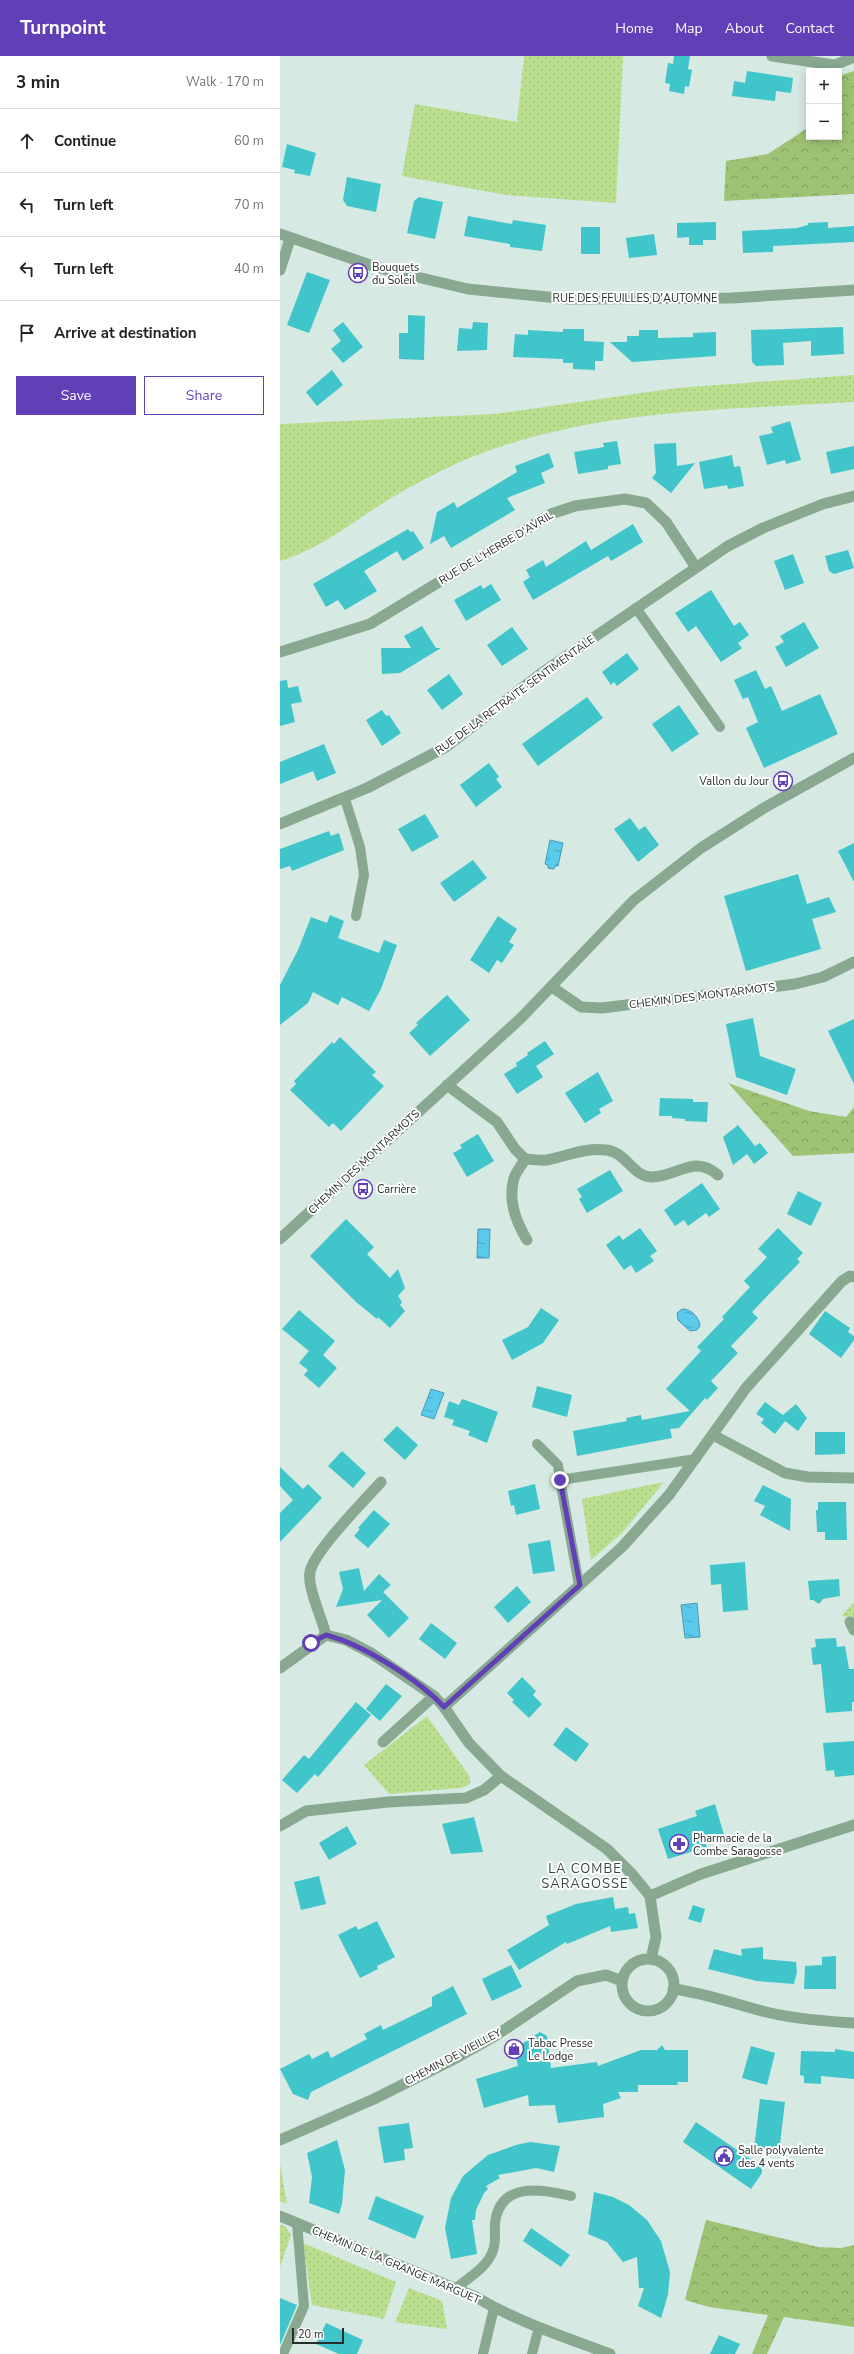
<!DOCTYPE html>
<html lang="en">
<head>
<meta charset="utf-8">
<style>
  :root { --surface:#fff; --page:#f6f6f6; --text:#222; --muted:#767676; --line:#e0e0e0; --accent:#613fb7 }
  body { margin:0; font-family:"Nunito Sans",sans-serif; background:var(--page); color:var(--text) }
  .controls { position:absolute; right:12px; top:12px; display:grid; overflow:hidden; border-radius:0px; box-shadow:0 2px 10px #0003 }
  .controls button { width:36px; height:36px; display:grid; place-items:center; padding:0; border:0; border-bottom:1px solid var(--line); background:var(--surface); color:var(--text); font:20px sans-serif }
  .scale { position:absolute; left:12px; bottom:10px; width:52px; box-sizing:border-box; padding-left:4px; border:2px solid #262d2b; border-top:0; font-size:11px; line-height:14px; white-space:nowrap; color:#262d2b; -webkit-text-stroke:3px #fff; paint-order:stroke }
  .stop { position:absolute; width:12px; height:12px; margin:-9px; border:3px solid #613fb7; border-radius:50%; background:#fff }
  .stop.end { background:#613fb7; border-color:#fff; box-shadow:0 1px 4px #0008 }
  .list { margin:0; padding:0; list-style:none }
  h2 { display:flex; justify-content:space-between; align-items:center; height:52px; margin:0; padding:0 16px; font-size:17px }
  h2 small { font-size:13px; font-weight:400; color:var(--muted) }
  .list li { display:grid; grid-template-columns:26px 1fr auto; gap:12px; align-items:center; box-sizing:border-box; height:64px; padding:0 16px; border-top:1px solid var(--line) }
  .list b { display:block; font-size:15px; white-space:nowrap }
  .list em { font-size:13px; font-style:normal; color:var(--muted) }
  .actions { display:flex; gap:8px; padding:12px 16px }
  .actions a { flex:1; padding:9px 0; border:1px solid var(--accent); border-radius:0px; text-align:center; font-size:14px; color:var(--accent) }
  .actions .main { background:var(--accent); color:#fff }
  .icon { flex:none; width:22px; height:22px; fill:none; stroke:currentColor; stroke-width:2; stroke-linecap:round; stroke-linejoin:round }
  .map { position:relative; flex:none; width:574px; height:2298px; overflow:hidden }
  header { display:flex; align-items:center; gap:24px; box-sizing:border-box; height:56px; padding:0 20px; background:var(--accent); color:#fff }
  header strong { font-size:19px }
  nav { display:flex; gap:22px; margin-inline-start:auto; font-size:14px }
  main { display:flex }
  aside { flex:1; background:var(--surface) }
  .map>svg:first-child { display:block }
</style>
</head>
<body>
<header>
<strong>Turnpoint</strong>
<nav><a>Home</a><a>Map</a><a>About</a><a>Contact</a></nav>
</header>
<main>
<aside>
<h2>3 min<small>Walk · 170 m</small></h2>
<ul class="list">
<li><svg class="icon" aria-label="ahead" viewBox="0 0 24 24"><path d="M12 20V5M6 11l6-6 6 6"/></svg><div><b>Continue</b></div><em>60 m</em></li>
<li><svg class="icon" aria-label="left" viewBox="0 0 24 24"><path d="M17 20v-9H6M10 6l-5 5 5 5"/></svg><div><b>Turn left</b></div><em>70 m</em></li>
<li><svg class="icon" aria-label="left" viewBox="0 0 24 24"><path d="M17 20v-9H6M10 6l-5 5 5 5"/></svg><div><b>Turn left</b></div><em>40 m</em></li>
<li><svg class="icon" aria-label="arrive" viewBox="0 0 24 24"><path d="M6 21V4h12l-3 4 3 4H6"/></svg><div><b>Arrive at destination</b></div></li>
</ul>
<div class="actions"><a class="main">Save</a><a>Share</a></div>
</aside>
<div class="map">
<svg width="574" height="2298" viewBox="0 0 574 2298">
  <defs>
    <pattern id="green-dots" width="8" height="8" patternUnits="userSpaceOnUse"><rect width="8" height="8" fill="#badf8f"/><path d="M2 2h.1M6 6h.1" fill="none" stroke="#a0c07c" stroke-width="1.8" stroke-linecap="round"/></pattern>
    <pattern id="forest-crowns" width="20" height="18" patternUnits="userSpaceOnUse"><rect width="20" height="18" fill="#9fc374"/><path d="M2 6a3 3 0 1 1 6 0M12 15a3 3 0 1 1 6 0" fill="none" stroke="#819f5f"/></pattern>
    <pattern id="water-ripples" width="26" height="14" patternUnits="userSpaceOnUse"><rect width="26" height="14" fill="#59c9ec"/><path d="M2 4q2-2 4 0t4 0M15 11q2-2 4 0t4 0" fill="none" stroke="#49a4bf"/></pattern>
  </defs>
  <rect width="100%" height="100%" fill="#d6e9e3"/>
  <g fill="url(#green-dots)">
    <polygon points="244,0 343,0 336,147 226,139 122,120 135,48 237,66"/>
    <path d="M574,319V346C444,354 309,353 187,403C161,414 135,428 111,442C75,464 41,493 0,505V368L215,358L396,332Z"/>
    <polygon points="384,1426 342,1477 311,1504 302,1443"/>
    <polygon points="574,1546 574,1562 561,1560"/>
    <polygon points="147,1660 190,1721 190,1728 181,1732 109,1738 84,1709"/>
    <polygon points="0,2108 7,2148 0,2145"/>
    <polygon points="0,2169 5,2170 11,2179 0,2211"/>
    <polygon points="23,2187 116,2226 104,2263 32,2249"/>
    <polygon points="129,2232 162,2245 167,2273 115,2266"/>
  </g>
  <g fill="url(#forest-crowns)">
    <polygon points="574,15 574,138 444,145 446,105 488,98 529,71 529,81 559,81 559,20"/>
    <polygon points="448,1027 529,1055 566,1061 574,1051 574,1097 513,1100"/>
    <polygon points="426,2164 538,2191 561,2192 574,2189 574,2271 504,2261 487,2298 472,2298 488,2259 429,2251 405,2244"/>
  </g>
  <g fill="url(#water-ripples)" stroke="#4a9ab2">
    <polygon points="270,784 283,787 278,810 275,810 274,813 268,812 268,809 265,808"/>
    <polygon points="198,1173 210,1173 209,1202 197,1202"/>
    <path d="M402,1253C410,1252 420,1262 420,1270L417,1274L410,1275L398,1264L397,1257Z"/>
    <polygon points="151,1333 164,1337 154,1363 141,1359"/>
    <polygon points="417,1547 420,1581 405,1582 401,1549"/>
  </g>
  <g fill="#40c5ca">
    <polygon points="394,0 410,0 408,13 412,14 409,31 405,30 404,38 389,35 390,28 385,27 388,7 393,8"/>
    <polygon points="467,15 513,22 511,37 496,35 495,45 452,40 454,25 465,27"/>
    <polygon points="7,88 36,97 30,120 14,117 15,114 2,111"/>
    <polygon points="67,121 101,128 96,156 67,150 63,144"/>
    <polygon points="139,141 163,146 155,183 127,177 134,145"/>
    <polygon points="188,160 232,168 233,164 266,169 262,195 230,191 230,188 184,180"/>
    <polygon points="436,166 436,184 423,184 423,189 409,189 409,181 397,182 397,167"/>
    <polygon points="548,166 548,172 574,170 574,186 493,190 493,196 463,197 462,175 517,172 528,169 528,167"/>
    <rect x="301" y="171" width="19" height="27"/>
    <polygon points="374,178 377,199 349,202 346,182"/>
    <polygon points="27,216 50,224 29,277 7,269"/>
    <polygon points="128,259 145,260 144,304 119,303 119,277 128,277"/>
    <polygon points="63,266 83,291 63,307 51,293 61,285 53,274"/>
    <polygon points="193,266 208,267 207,294 177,295 179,272 192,273"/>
    <polygon points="563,271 564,298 531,300 531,285 503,287 504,309 476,310 472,306 471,274"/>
    <polygon points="283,273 304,273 304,285 324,286 323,305 315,305 315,314 293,313 293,307 283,307 283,303 233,301 235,278 248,279 248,274 283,276"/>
    <polygon points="359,274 378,274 378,282 413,281 413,277 436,276 436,300 352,306 330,286 347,286 347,280 359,280"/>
    <polygon points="52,314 63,329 37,350 26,336"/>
    <polygon points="510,365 521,404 506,408 505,404 487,409 479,380 493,377 491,371"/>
    <polygon points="337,385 341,408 328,410 328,413 298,418 294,396 324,391 323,387"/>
    <polygon points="396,387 397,410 415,407 391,437 372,422 376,417 374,388"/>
    <polygon points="574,390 574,413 551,418 546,396"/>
    <polygon points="269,397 274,411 261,417 265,427 227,442 235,454 171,492 164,480 150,488 157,456 174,446 177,452 237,416 235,410"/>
    <polygon points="452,399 454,411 460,410 464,430 448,433 447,429 424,433 419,406"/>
    <polygon points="353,468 363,486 331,505 328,500 253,544 243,526 250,521 246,514 263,504 266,511 306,485 311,494"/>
    <polygon points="128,473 130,476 133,475 144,492 123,505 117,495 84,515 97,535 65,554 58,544 46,551 33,528"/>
    <polygon points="568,494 574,512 554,518 549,515 545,500"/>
    <polygon points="513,498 524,527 505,534 494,505"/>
    <polygon points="211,528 221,544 186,565 174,544 201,529 203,533"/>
    <polygon points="431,534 454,570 460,566 469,579 458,587 462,592 441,606 416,570 408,576 395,557"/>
    <polygon points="524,566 539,592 506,611 495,591 504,586 500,580"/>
    <polygon points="142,570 156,592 161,592 120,617 102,618 101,592 131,592 124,580"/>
    <polygon points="232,571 248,593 222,610 207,589"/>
    <polygon points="347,597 359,613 337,630 334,626 331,629 322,616"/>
    <polygon points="476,614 485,633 491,630 502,655 540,638 558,678 484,712 466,672 478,666 468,641 463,643 454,624"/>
    <polygon points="169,618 183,638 162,654 147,634"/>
    <polygon points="7,624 8,632 18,630 22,646 11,648 15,666 0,670 0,625"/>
    <polygon points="307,641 323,662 258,710 242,688"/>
    <polygon points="399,649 419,678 392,696 372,668"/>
    <polygon points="102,654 106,660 109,659 121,677 102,690 86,664"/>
    <polygon points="44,688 56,717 37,725 33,715 0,728 0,706"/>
    <polygon points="209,707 219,721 216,723 222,731 196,751 180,729"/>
    <polygon points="145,758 159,781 132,796 118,773"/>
    <polygon points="350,762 359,774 365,770 379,789 358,806 334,773"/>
    <polygon points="49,775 51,780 59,777 64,794 12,815 10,810 0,813 0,793"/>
    <polygon points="574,787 574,826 558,795"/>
    <polygon points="193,804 207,822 174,846 160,827"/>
    <polygon points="518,818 527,848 549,841 556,856 532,863 541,893 466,915 444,840"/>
    <polygon points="50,859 64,865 58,882 99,897 104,884 117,889 101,933 89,955 62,941 58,949 33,936 28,947 0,969 0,929 18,894 31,861 47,867"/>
    <polygon points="218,860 237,873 229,886 234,889 222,907 217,904 209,917 190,904"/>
    <polygon points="167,939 190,964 150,1000 129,977 138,969 136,967"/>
    <polygon points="473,962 480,1000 516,1013 507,1039 456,1021 446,968"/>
    <polygon points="574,963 574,1028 548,975"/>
    <polygon points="60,981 96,1016 92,1019 104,1030 61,1075 53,1067 49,1071 10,1034 16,1028 14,1025 52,986 54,988"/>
    <polygon points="265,985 274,998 256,1010 263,1021 237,1038 224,1018 237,1010 236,1007 248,999 247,997"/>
    <polygon points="318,1016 333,1045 319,1053 321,1057 305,1067 285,1037"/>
    <polygon points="380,1042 413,1043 413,1046 428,1046 427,1066 405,1065 405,1063 392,1062 392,1060 379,1060"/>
    <polygon points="458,1069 475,1090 480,1087 488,1097 474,1108 467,1098 453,1109 443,1081"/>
    <polygon points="198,1078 214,1105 187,1121 173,1097 182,1092 180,1089"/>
    <polygon points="330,1114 343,1135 307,1157 299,1143 302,1141 297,1133"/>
    <polygon points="422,1127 440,1153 429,1161 426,1157 408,1170 404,1164 395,1170 384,1154"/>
    <polygon points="518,1135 542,1147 531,1170 507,1158"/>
    <polygon points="66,1163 94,1191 87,1198 110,1222 118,1213 125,1232 118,1240 122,1246 120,1249 125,1255 110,1272 98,1261 97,1263 76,1246 30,1200"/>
    <polygon points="360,1172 377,1195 370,1200 374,1205 356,1217 351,1209 344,1214 326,1189 339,1179 343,1184"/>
    <polygon points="498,1172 523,1197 517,1203 520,1206 472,1256 478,1262 451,1290 458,1297 431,1325 438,1332 427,1344 425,1342 399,1372 390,1373 392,1382 297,1400 293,1375 347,1365 346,1362 361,1359 362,1364 410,1355 386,1333 421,1295 417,1291 444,1263 442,1261 470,1231 464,1225 487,1201 478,1193"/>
    <polygon points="261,1252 279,1264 263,1287 232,1304 222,1284 248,1271"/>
    <polygon points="19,1254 55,1285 43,1299 57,1312 39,1332 24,1319 28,1314 19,1307 29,1295 2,1273"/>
    <polygon points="545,1255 570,1272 568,1276 574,1280 574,1284 561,1302 529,1278"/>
    <polygon points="257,1330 292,1339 287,1361 252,1351"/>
    <polygon points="182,1343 218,1356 207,1387 188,1379 190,1375 172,1369 174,1364 164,1361 169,1345 179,1349"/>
    <polygon points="485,1346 503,1359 516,1348 527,1362 518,1375 505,1365 495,1378 481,1367 484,1363 476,1358"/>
    <polygon points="117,1370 138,1389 125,1404 103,1384"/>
    <polygon points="535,1376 565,1376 565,1398 535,1399"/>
    <polygon points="62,1395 86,1417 73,1432 48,1410"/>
    <polygon points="0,1411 23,1433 28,1428 42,1442 0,1486 0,1457 13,1444 0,1430"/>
    <polygon points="255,1428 260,1453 236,1459 234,1449 231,1450 228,1435"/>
    <polygon points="483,1429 511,1443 510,1475 480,1459 485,1450 474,1445"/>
    <polygon points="538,1446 566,1446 567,1484 545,1484 545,1476 537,1476 536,1454 538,1454"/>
    <polygon points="94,1454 110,1468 88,1492 74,1480 80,1473 78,1472"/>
    <polygon points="270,1484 275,1515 253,1518 248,1488"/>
    <polygon points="465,1506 468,1554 443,1556 441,1528 431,1529 430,1509"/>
    <polygon points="79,1512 84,1535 99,1518 111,1529 103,1536 129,1562 109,1582 87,1559 102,1544 56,1551 63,1533 59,1516"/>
    <polygon points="559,1523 560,1540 543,1543 539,1548 533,1544 530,1544 528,1525"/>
    <polygon points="237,1530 251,1546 228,1567 214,1551"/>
    <polygon points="151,1567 177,1587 165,1603 139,1583"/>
    <polygon points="556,1582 557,1591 565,1590 569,1613 574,1613 574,1646 572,1646 572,1655 546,1657 541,1608 533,1609 531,1592 536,1591 535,1583"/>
    <polygon points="242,1621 256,1635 253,1639 262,1648 249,1662 232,1646 234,1644 227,1637"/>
    <polygon points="106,1628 122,1640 100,1665 86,1653"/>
    <polygon points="76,1646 91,1659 38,1721 35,1718 17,1737 2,1724 24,1699 29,1703"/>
    <polygon points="286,1671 309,1688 296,1706 273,1689"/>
    <polygon points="574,1685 574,1719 555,1721 554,1714 546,1715 543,1687"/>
    <polygon points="435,1748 444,1779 425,1786 427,1791 388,1803 378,1773 417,1760 415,1755"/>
    <polygon points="194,1761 203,1796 171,1798 162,1768"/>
    <polygon points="67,1770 77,1788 49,1804 39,1787"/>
    <polygon points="39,1820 46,1848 21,1854 14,1826"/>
    <polygon points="333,1841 335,1853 348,1851 349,1858 355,1857 358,1872 331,1876 330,1870 287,1888 286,1886 239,1914 227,1894 269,1869 266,1860 296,1848"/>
    <polygon points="413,1849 425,1853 421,1867 408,1863"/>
    <polygon points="97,1865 115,1901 97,1910 98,1913 80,1922 58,1879 76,1870 78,1874"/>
    <polygon points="483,1891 483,1903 516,1906 517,1916 514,1928 477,1925 428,1913 434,1893 462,1900 461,1893"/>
    <polygon points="556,1900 556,1933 524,1933 525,1910 542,1909 542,1901"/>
    <polygon points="231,1909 242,1931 212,1945 202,1923"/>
    <polygon points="173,1930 187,1958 31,2036 28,2044 13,2038 0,2013 29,1998 32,2003 48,1995 51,2002 87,1983 84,1978 101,1969 103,1974 152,1950 152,1941"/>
    <polygon points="260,1976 267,1980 271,2012 317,2006 318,2010 361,1994 377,1994 382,1989 385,1994 408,1994 408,2026 397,2026 398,2029 358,2029 358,2036 338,2036 341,2042 323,2048 324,2061 278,2067 275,2049 249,2050 248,2039 204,2052 196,2023 238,2010 234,1993"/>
    <polygon points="471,1990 495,1997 487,2029 462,2022"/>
    <polygon points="555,1993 574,1996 574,2023 541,2020 541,2028 524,2027 524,2020 520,2019 521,1995 555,1996"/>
    <polygon points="480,2043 505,2046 499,2096 474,2093"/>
    <polygon points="416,2066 482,2111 482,2117 471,2133 403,2086"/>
    <polygon points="129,2067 133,2092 124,2093 125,2104 104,2107 98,2071"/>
    <polygon points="57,2084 65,2114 62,2148 59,2158 29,2147 32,2121 27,2097"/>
    <polygon points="250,2086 280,2090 274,2116 256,2112 218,2119 220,2122 206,2130 208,2133 204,2137 196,2154 195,2164 192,2164 197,2198 171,2203 165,2172 171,2142 183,2120 208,2099 236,2089"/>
    <polygon points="314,2136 333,2141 349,2149 367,2164 381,2185 390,2216 388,2239 381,2262 358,2250 364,2232 359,2232 357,2201 343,2206 327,2186 308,2178"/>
    <polygon points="96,2140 144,2160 135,2183 88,2163"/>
    <polygon points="251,2172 290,2199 281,2211 243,2185"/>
    <polygon points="0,2242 17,2249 0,2289"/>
    <polygon points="46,2267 83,2284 77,2298 59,2298 36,2288"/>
    <polygon points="439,2279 460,2288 455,2298 430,2298"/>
  </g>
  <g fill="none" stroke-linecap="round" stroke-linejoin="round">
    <g stroke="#88a990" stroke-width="10">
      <polyline points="356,552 440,671"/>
      <polyline points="65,743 80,791 84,819 76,860"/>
      <polyline points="257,1388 278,1409 280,1424"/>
      <polyline points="299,1529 280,1424 416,1403"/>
      <path d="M175,2233C188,2222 205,2213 212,2197C217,2187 214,2178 215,2167C220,2125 262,2133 291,2140"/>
      <polyline points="3,2298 24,2250 17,2167"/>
      <polyline points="203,2298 214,2252"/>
      <polyline points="252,2298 259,2271"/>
    </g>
    <g stroke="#88a990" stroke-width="11">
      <polyline points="492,0 555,9 574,1"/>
      <polyline points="0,178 99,212 188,233 288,243 452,242 574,234"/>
      <polyline points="0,214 10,183"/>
      <polyline points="0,596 90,568 271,458 295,450 345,443 366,447 386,466 415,510"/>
      <polyline points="0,768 87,732 166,691 263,616 448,490 483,472 543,448 574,440"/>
      <polyline points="272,931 301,951 322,952 515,928 543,921 574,906"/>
      <path d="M167,1029L217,1066L235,1093L245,1103C242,1109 236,1116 234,1122C228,1143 236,1166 247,1184"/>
      <path d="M245,1103C252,1103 260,1105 267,1104C288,1100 305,1091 327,1094C347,1097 353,1121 372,1121C399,1120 414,1098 438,1119"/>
      <polyline points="0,1183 241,962 354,844 421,792 484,752 574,702"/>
      <polyline points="433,1379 505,1417 528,1421 574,1422"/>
      <path d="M101,1426C85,1444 34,1495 30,1516C27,1531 42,1562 46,1579L66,1584L91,1597L154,1640L164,1651L189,1687L221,1720L327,1793L352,1818L370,1840L376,1881L371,1903"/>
      <polyline points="570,1566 574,1574"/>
      <polyline points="0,1612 46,1579"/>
      <polyline points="164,1651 342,1491 389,1439 466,1332 562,1225 570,1220 574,1221"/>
      <polyline points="103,1686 154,1640"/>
      <polyline points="0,1770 26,1755 108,1746 186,1742 204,1734 221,1720"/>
      <polyline points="370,1840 421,1818 574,1769"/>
      <circle cx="368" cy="1929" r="26"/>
      <path d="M393,1933C425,1937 455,1948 486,1956C515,1963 544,1965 574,1967"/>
      <polyline points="0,2084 94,2043 178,2001 215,1980 297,1925 326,1919 342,1925"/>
      <path d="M0,2160L196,2241C238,2266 285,2281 330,2298"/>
    </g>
  </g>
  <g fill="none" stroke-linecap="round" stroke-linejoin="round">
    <path stroke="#613fb7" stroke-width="5" d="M31,1587L46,1579C82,1588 139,1624 164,1651L300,1529L280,1424"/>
  </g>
  <defs>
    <symbol id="bus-ring" viewBox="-11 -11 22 22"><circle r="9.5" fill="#fff" stroke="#613fb7" stroke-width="1.5"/><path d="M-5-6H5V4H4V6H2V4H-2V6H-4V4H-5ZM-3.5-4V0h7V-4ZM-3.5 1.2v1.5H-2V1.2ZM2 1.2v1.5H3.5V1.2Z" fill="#613fb7"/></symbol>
    <symbol id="pharmacy-ring" viewBox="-11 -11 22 22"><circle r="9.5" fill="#fff" stroke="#613fb7" stroke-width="1.5"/><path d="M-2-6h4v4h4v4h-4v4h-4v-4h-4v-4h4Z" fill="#613fb7"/></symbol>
    <symbol id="shop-ring" viewBox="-11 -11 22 22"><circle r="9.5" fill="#fff" stroke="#613fb7" stroke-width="1.5"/><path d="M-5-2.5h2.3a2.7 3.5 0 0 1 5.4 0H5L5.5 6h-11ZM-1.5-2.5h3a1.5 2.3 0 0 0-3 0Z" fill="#613fb7"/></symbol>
    <symbol id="civic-ring" viewBox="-11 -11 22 22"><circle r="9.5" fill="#fff" stroke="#613fb7" stroke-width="1.5"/><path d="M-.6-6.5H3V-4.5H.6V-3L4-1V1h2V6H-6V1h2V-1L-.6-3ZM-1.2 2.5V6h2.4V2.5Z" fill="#613fb7"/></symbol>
  </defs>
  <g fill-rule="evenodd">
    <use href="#bus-ring" x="67" y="206" width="22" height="22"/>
    <use href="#bus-ring" x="492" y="714" width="22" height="22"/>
    <use href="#bus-ring" x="72" y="1122" width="22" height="22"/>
    <use href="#pharmacy-ring" x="388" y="1777" width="22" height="22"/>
    <use href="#shop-ring" x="223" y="1982" width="22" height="22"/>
    <use href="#civic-ring" x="433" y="2089" width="22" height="22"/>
  </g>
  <g text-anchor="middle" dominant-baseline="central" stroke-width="4" stroke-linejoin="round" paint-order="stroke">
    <g font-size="11" fill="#262d2b" stroke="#fff" text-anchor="start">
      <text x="92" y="211">Bouquets<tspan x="92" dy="13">du Soleil</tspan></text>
      <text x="489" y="725" text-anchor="end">Vallon du Jour</text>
      <text x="97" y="1133">Carrière</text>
      <text x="413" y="1782">Pharmacie de la<tspan x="413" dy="13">Combe Saragosse</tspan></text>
      <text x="248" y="1987">Tabac Presse<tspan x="248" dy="13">Le Lodge</tspan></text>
      <text x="458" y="2094">Salle polyvalente<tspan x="458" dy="13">des 4 vents</tspan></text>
    </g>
    <g font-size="11" fill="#262d2b" stroke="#fff">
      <text x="355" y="242">RUE DES FEUILLES D'AUTOMNE</text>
      <text transform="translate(216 492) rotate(-31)">RUE DE L'HERBE D'AVRIL</text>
      <text transform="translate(235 639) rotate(-36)">RUE DE LA RETRAITE SENTIMENTALE</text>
      <text transform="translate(422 940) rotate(-7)">CHEMIN DES MONTARMOTS</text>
      <text transform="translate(84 1106) rotate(-43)">CHEMIN DES MONTARMOTS</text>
      <text transform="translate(173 2001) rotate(-28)">CHEMIN DE VIEILLEY</text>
      <text transform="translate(116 2209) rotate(23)">CHEMIN DE LA GRANGE MARGUET</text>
    </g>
    <g font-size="13" letter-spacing="1" fill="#354540" stroke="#fff">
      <text x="305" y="1813">LA COMBE<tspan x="305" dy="15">SARAGOSSE</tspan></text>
    </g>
  </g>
</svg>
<div class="controls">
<button>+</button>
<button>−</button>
</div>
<div class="scale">20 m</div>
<div class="stop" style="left:31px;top:1587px"></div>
<div class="stop end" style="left:280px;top:1424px"></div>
</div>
</main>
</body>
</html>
